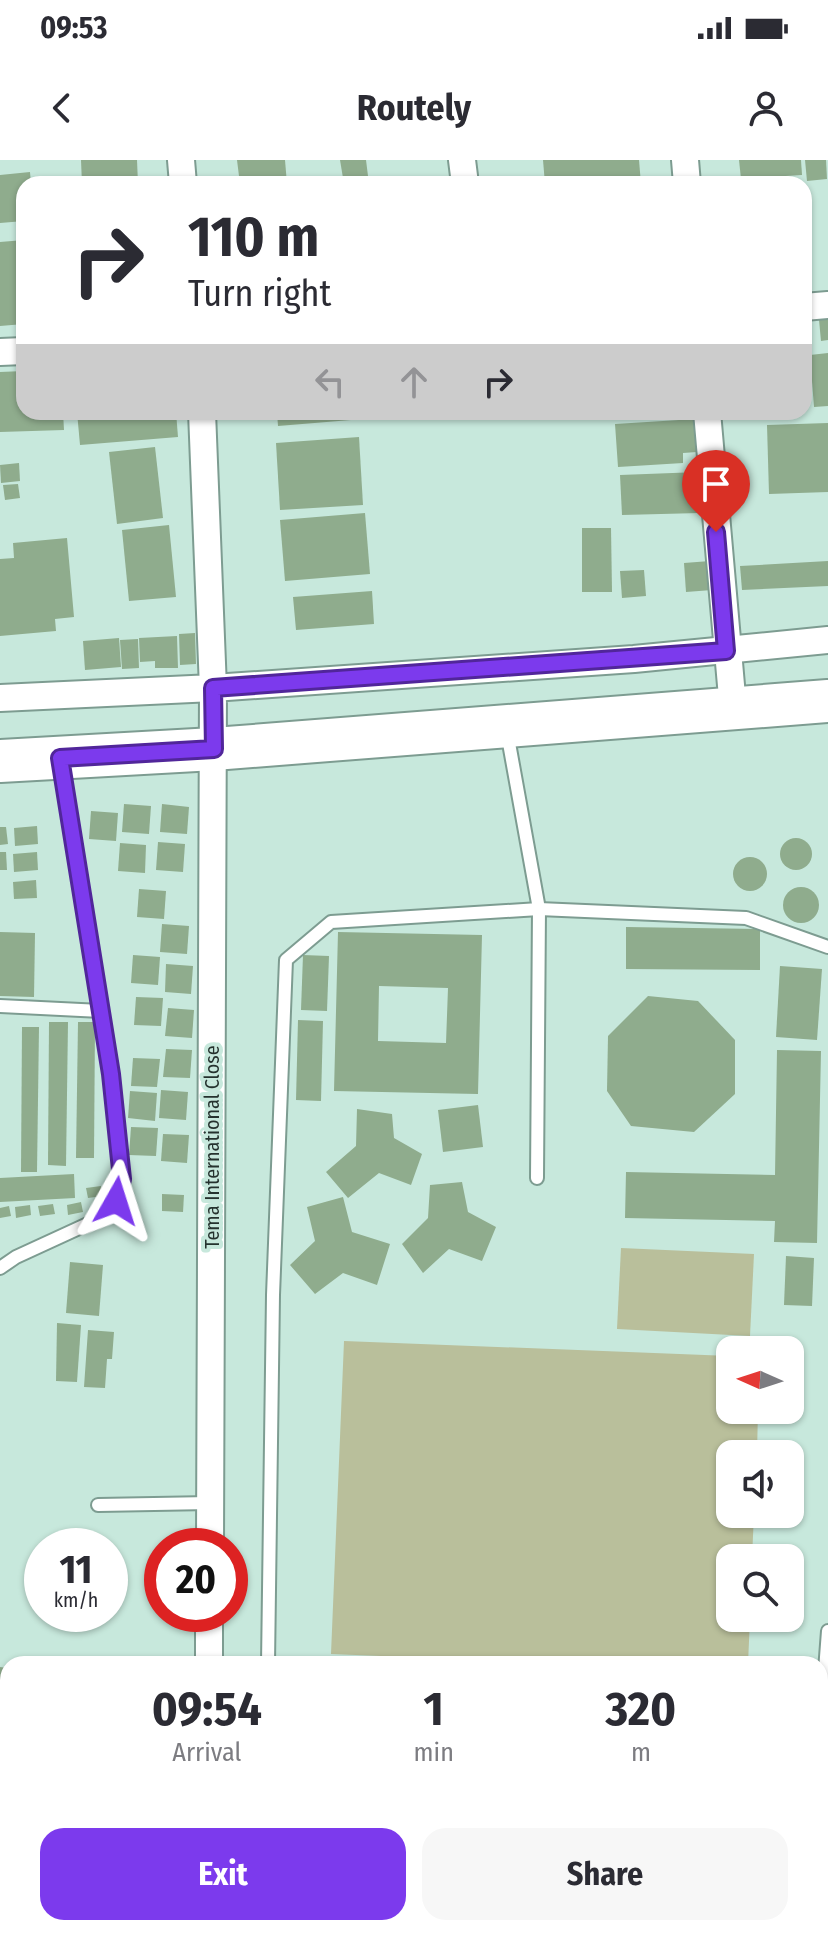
<!DOCTYPE html>
<style>
:root{--surface:#fff;--page:#f7f7f7;--text:#2b2b33;--muted:#7c7c81;--accent:#7c3aed}
body{margin:0;font-family:"Fira Sans Condensed",sans-serif;background:var(--page);color:var(--text);height:100vh;display:flex;flex-direction:column;font-size:30px;white-space:nowrap}
*{box-sizing:border-box;margin:0}
p{font-size:26px;color:var(--muted)}
.icon{flex:none;width:44px;height:44px;fill:none;stroke:currentColor;stroke-width:2;stroke-linecap:round;stroke-linejoin:round}
.map{position:relative;flex:1;overflow:hidden}
.sheet{position:absolute;left:0px;top:1496px;width:828px;height:280px;display:flex;flex-direction:column;background:var(--surface);border-radius:24px 24px 0 0;box-shadow:0 2px 6px #0004}
.sheet>*{flex:none}
.hud{position:absolute;left:16px;top:16px;width:796px;height:244px;border-radius:24px;box-shadow:0 2px 6px #0004;background:#fff;color:var(--text);overflow:hidden}
.needle{width:52px;rotate:273deg}
.buttons{position:absolute;left:716px;top:1176px;display:grid;gap:16px}
.buttons a{display:grid;place-items:center;width:88px;height:88px;border-radius:16px;background:var(--surface);box-shadow:0 2px 6px #0004;font-size:40px}
.speed{position:absolute;left:24px;top:1368px;display:flex;gap:16px;font-size:40px;font-weight:700;text-align:center}
.speed>*{display:grid;place-content:center;width:104px;height:104px;border-radius:50%;background:var(--surface);box-shadow:0 2px 6px #0004;line-height:1}
.speed small{font-size:20px;font-weight:400}
.speed .limit{border:12px solid #d22;background:#fff;color:#111}
.pin{position:absolute;display:grid;place-items:center;width:68px;height:68px;color:#fff;margin:-82px -34px;border-radius:50% 50% 50% 0;rotate:-45deg;box-shadow:0 0 8px #0007}
.pin .icon{rotate:45deg}
.me{position:absolute;width:88px;margin:-44px;rotate:6deg;stroke-linejoin:round;filter:drop-shadow(0 0 6px #0008)}
.turn{display:flex;align-items:center;gap:28px;height:168px;padding:0 40px;font-size:36px}
.turn .icon{width:104px;height:104px;stroke-width:2.5}
.turn b{display:block;font-size:56px;line-height:68px}
.lanes{display:flex;align-items:center;height:76px;padding:0 40px;background:#0003;justify-content:center;gap:40px;direction:ltr}
.lanes .off{opacity:.35}
.eta{display:flex;justify-content:space-evenly;align-items:center;height:136px;text-align:center}
.eta b{font-size:48px;font-weight:700;line-height:56px}
.button{display:flex;gap:16px;margin-top:auto;padding:16px 40px}
.button a{flex:1;height:92px;border-radius:24px;background:var(--accent);color:#fff;font-size:32px;font-weight:700;line-height:92px;text-align:center}
.button a+a{background:var(--page);color:var(--text)}
.status{display:flex;justify-content:space-between;align-items:center;height:56px;padding:0 40px;background:var(--surface);direction:ltr}
.status svg{height:22px;fill:currentColor}
header{display:flex;justify-content:space-between;align-items:center;height:104px;padding:0 40px;background:var(--surface);font-size:36px;font-weight:700}
.map>svg:first-child{display:block}
</style>
<div class="status"><b>09:53</b><svg viewBox="0 0 49 12"><path d="M0 12V9h3v3zM5 12V6h3v6zM10 12V3h3v9zM15 12V0h3v12zM26 1h20v11H26zM47 4h2v5h-2z"/></svg></div>
<header><svg class="icon" aria-label="back" viewBox="0 0 24 24"><path d="M15 5l-7 7 7 7"/></svg>Routely<svg class="icon" aria-label="person" viewBox="0 0 24 24"><circle cx="12" cy="8" r="4"/><path d="M4 21q1-7 8-7t8 7"/></svg></header>
<div class="map">
<svg width="828" height="1776" viewBox="0 0 828 1776">
<rect width="100%" height="100%" fill="#c7e8dc"/>
<g fill="#b9bf9b">
<path d="M621,1088L754,1094L750,1176L617,1169Z"/>
<path d="M344,1181L730,1196V1250H758L757,1294H730V1354H754L752,1398H730V1458H750L748,1504H578L331,1494Z"/>
</g>
<g fill="#8fac8d" fill-rule="evenodd">
<path d="M81,0H137L138,24H82Z"/>
<path d="M237,0H285L287,24H240Z"/>
<path d="M340,0H366L369,24H344Z"/>
<path d="M543,0H639L641,24H545Z"/>
<path d="M739,0H801L802,15L741,19Z"/>
<path d="M805,0H826L827,19L807,21Z"/>
<path d="M30,12L31,24H24V61L0,63V15Z"/>
<path d="M24,80V164L0,166V82Z"/>
<path d="M828,159V180L821,181L819,160Z"/>
<path d="M828,193V246L814,247L810,195Z"/>
<path d="M24,211V252H63L64,270L0,272V212Z"/>
<path d="M77,252H176L178,277L80,285Z"/>
<path d="M277,252H363V259L278,266Z"/>
<path d="M695,259L697,292L683,293V303L618,307L615,264Z"/>
<path d="M828,263V332L769,334L767,265Z"/>
<path d="M359,277L363,345L280,350L276,283Z"/>
<path d="M155,287L163,358L117,364L109,292Z"/>
<path d="M19,303L20,321L1,323L0,305Z"/>
<path d="M699,312L700,353L622,355L620,315Z"/>
<path d="M18,324L20,338L5,340L3,325Z"/>
<path d="M365,353L370,414L285,421L280,360Z"/>
<path d="M169,365L176,437L129,441L122,370Z"/>
<path d="M582,368H611L612,432H582Z"/>
<path d="M67,378L74,457L55,459L56,471L0,476V399L14,398L13,383Z"/>
<path d="M710,401L712,430L686,432L684,403Z"/>
<path d="M828,401V426L742,430L740,406Z"/>
<path d="M644,410L646,436L622,438L620,411Z"/>
<path d="M372,431L374,464L296,470L293,437Z"/>
<path d="M195,473L196,504L180,505L179,474Z"/>
<path d="M177,476L178,508H155V501L140,502L139,478Z"/>
<path d="M119,478L121,507L85,510L83,481Z"/>
<path d="M138,479L139,508L122,509L120,480Z"/>
<path d="M124,644L151,646L149,674L122,672Z"/>
<path d="M162,644L189,647L187,674L160,672Z"/>
<path d="M91,651L118,653L116,681L89,679Z"/>
<path d="M37,666L38,684L15,686L14,668Z"/>
<path d="M0,667H6L8,684L0,685Z"/>
<circle cx="796" cy="694" r="16"/>
<path d="M158,682L185,684L183,712L156,710Z"/>
<path d="M120,683L146,685L145,713L118,711Z"/>
<path d="M0,692H6L7,710H0Z"/>
<path d="M37,692L38,710L14,712L13,694Z"/>
<circle cx="750" cy="714" r="17"/>
<path d="M36,720L37,738L14,739L13,722Z"/>
<circle cx="801" cy="745" r="18"/>
<path d="M139,729L166,731L164,759L137,757Z"/>
<path d="M162,764L189,766L187,794L160,792Z"/>
<path d="M626,767L760,769V810L626,809Z"/>
<path d="M0,772L35,773L34,837L0,836Z"/>
<path d="M338,772L482,775L478,934L334,931ZM379,826L448,828L446,883L378,881Z"/>
<path d="M133,795L160,797L158,825L131,823Z"/>
<path d="M303,795L329,796L327,851L301,850Z"/>
<path d="M166,804L193,806L191,834L165,832Z"/>
<path d="M780,806L822,809L817,880L776,877Z"/>
<path d="M648,836L698,841L735,880V934L694,972L631,966L607,931L608,876Z"/>
<path d="M136,837L163,838L161,866L134,865Z"/>
<path d="M168,848L194,850L192,878L165,876Z"/>
<path d="M298,860L323,861L321,941L296,940Z"/>
<path d="M49,862H68L66,1006L48,1005Z"/>
<path d="M78,862H95L94,998H76Z"/>
<path d="M22,867H39L37,1012H21Z"/>
<path d="M166,889L192,890L190,918L163,917Z"/>
<path d="M777,890L821,891L817,1083L774,1082L775,1061L625,1058L626,1012L775,1015Z"/>
<path d="M133,898L160,899L157,927L131,926Z"/>
<path d="M161,930L188,932L186,960L159,958Z"/>
<path d="M130,931L157,933L155,961L128,958Z"/>
<path d="M478,945L483,987L443,992L438,950Z"/>
<path d="M357,949L392,954L394,978L422,994L411,1025L379,1013L348,1038L326,1012L356,986Z"/>
<path d="M131,967L158,968L156,996L129,995Z"/>
<path d="M163,974L189,975L187,1003L161,1001Z"/>
<path d="M74,1014L75,1038L0,1042V1018Z"/>
<path d="M462,1022L468,1052L496,1067L482,1101L449,1089L423,1113L402,1084L428,1058L430,1025Z"/>
<path d="M101,1026L103,1036L88,1038L86,1028Z"/>
<path d="M162,1034L184,1035L183,1052L162,1051Z"/>
<path d="M343,1037L352,1072L390,1084L377,1125L343,1113L315,1134L290,1105L315,1081L307,1047Z"/>
<path d="M81,1042L83,1052L68,1055L67,1045Z"/>
<path d="M53,1044L55,1054L40,1056L38,1046Z"/>
<path d="M30,1045L31,1055L16,1058L15,1047Z"/>
<path d="M9,1046L11,1056L0,1058V1048Z"/>
<path d="M786,1096L814,1098L812,1146L784,1145Z"/>
<path d="M70,1102L103,1105L99,1156L66,1153Z"/>
<path d="M57,1163L81,1165L77,1222L56,1221Z"/>
<path d="M88,1170L114,1172L112,1199H107L105,1228L84,1227Z"/>
<path d="M0,1507L8,1508V1551L0,1552Z"/>
<path d="M8,1563V1600H7L0,1565Z"/>
<path d="M820,1686H828V1776H698V1768H768V1771L800,1773V1768H820Z"/>
<path d="M387,1768H415V1776H386Z"/>
<path d="M420,1768H480V1776H419Z"/>
<path d="M589,1768H633L632,1776H588Z"/>
</g>
<g fill="none" stroke-linecap="round" stroke-linejoin="round">
<defs>
<g id="service">
<path d="M507,572L539,749L537,1018"/>
<path d="M0,846L101,851"/>
<path d="M0,1108L16,1097L103,1057L116,1041L122,1019L111,914L61,606"/>
<path d="M98,1345L210,1343"/>
<path d="M268,1504L273,1135L286,800L331,762L539,749L746,758L828,787"/>
<path d="M820,1576L828,1471"/>
</g>
<g id="minor">
<path d="M181,0L183,24"/>
<path d="M462,0L465,24"/>
<path d="M685,0L687,24"/>
<path d="M804,147L828,145"/>
<path d="M0,192L24,191"/>
<path d="M707,252L733,548"/>
<path d="M0,538L213,528L202,252"/>
<path d="M210,1386L213,528L634,499L828,480"/>
<path d="M209,1504V1454"/>
<path d="M207,1776V1768"/>
</g>
<path id="trunk" d="M0,601L214,589L828,541"/>
</defs>
<use href="#service" stroke="#7d9c91" stroke-width="16"/>
<use href="#minor" stroke="#7d9c91" stroke-width="30"/>
<use href="#trunk" stroke="#7d9c91" stroke-width="46"/>
<use href="#service" stroke="#fff" stroke-width="12"/>
<use href="#minor" stroke="#fff" stroke-width="26"/>
<use href="#trunk" stroke="#fff" stroke-width="42"/>
</g>
<g fill="none" stroke-linecap="round" stroke-linejoin="round">
<defs>
<path id="route" d="M116,1041L122,1019L111,914L60,598L214,589L213,528L726,491L716,372"/>
</defs>
<use href="#route" stroke="#51269a" stroke-width="20"/>
<use href="#route" stroke="#7c3aed" stroke-width="14"/>
</g>
<g text-anchor="middle" dominant-baseline="central" stroke-width="8" stroke-linejoin="round" paint-order="stroke">
<g font-size="20" fill="#25322e" stroke="#c7e8dc">
<text transform="translate(212 987) rotate(-90)">Tema International Close</text>
</g>
</g>
</svg>
<div class="buttons">
<a><svg class="needle" viewBox="-14 -14 28 28"><path d="M0-13l5 13h-10z" fill="#e53935"/><path d="M0 13l5-13h-10z" fill="#7c7c81"/></svg></a>
<a><svg class="icon" aria-label="sound" viewBox="0 0 24 24"><path d="M4 9h4l5-4v14l-5-4H4zM17 9q2 3 0 6"/></svg></a>
<a><svg class="icon" aria-label="search" viewBox="0 0 24 24"><circle cx="10" cy="10" r="6"/><path d="M15 15l6 6"/></svg></a>
</div>
<div class="speed"><div>11<small>km/h</small></div><div class="limit">20</div></div>
<div class="pin" style="left:716px;top:372px;background:#d93025"><svg class="icon" aria-label="arrive" viewBox="0 0 24 24"><path d="M6 21V4h12l-3 4 3 4H6"/></svg></div>
<svg class="me" style="left:116px;top:1041px" viewBox="-20 -20 40 40"><path d="M0-17L14 15 0 8-14 15z" fill="#7c3aed" stroke="#fff" stroke-width="4"/></svg>
<div class="hud">
<div class="turn"><svg class="icon" aria-label="right" viewBox="0 0 24 24"><path d="M7 20v-9h11M14 6l5 5-5 5"/></svg><div><b>110 m</b>Turn right</div></div>
<div class="lanes"><svg class="icon off" aria-label="left" viewBox="0 0 24 24"><path d="M17 20v-9H6M10 6l-5 5 5 5"/></svg><svg class="icon off" aria-label="ahead" viewBox="0 0 24 24"><path d="M12 20V5M6 11l6-6 6 6"/></svg><svg class="icon" aria-label="right" viewBox="0 0 24 24"><path d="M7 20v-9h11M14 6l5 5-5 5"/></svg></div>
</div>
<section class="sheet">
<div class="eta">
<div><b>09:54</b><p>Arrival</p></div>
<div><b>1</b><p>min</p></div>
<div><b>320</b><p>m</p></div>
</div>
<div class="button"><a>Exit</a><a>Share</a></div>
</section>
</div>
